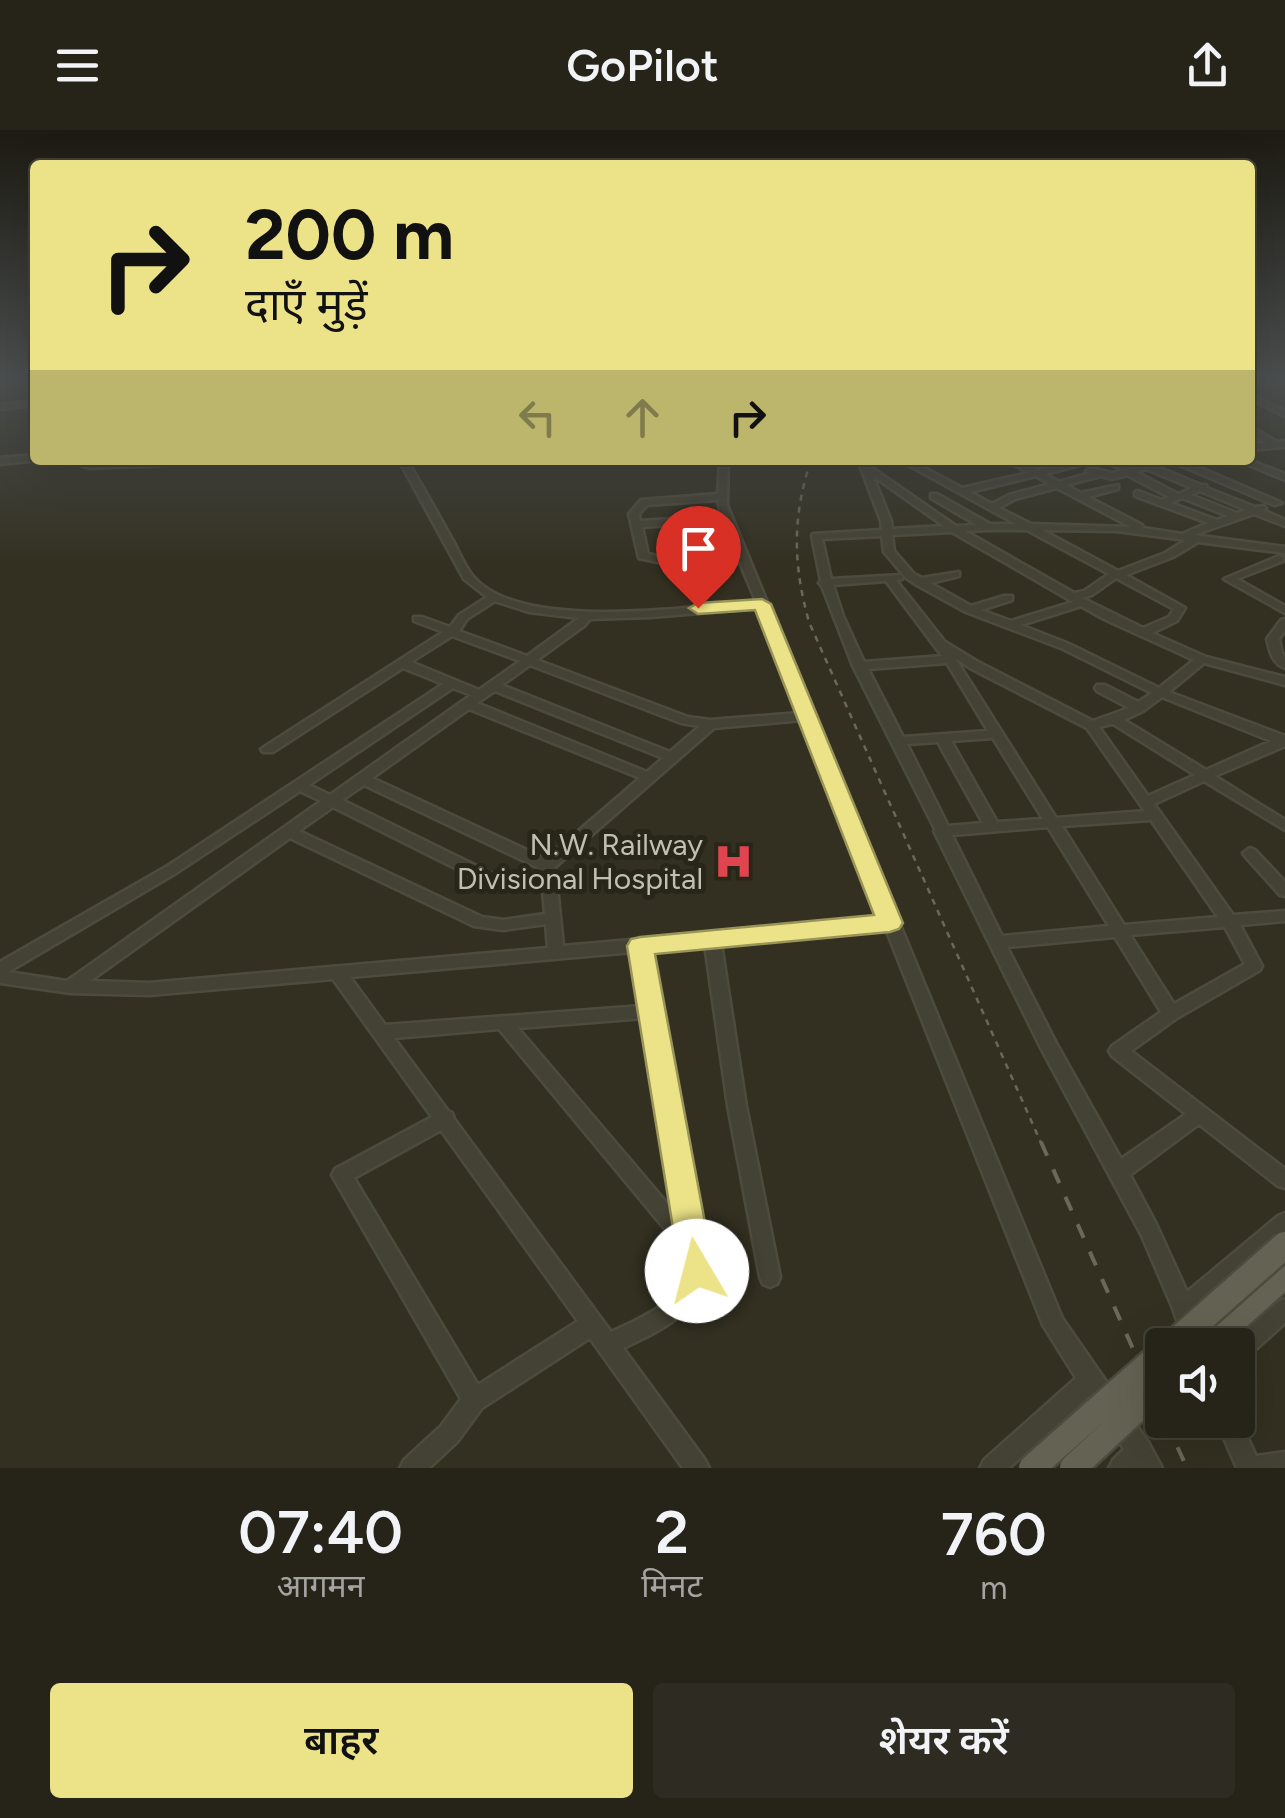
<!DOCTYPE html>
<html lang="hi">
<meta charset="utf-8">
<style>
:root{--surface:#262419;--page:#2e2c22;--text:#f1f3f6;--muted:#a4a4a2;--line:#424138;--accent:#ece388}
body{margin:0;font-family:Figtree,"Noto Sans Devanagari",sans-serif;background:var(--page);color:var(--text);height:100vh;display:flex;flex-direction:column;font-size:38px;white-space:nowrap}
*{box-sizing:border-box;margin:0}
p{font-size:32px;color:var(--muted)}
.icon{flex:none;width:55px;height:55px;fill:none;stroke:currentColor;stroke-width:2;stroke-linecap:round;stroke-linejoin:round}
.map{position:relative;height:1338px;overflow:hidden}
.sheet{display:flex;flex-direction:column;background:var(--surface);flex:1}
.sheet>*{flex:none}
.guide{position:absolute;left:30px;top:30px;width:1225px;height:305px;border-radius:10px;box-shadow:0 10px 40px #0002,0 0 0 2px var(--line);background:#ece388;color:#111;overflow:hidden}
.tools{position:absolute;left:1145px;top:1198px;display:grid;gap:20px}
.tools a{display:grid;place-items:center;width:110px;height:110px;border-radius:10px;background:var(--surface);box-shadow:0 10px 40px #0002,0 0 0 2px var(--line);font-size:50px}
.pin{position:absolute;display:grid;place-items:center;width:85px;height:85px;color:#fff;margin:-102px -42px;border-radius:50% 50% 50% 0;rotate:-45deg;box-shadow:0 0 10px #0007}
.pin .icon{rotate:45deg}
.me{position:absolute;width:110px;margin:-55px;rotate:352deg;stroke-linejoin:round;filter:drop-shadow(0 0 8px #0008)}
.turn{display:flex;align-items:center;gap:35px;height:210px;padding:0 50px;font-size:45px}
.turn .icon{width:130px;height:130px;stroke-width:2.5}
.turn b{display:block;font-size:70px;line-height:85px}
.lanes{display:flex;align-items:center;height:95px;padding:0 50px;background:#0003;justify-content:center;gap:50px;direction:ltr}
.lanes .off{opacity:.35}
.eta{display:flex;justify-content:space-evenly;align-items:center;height:170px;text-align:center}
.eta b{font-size:60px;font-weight:600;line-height:70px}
.action{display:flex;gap:20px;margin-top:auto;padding:20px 50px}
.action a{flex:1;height:115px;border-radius:10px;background:var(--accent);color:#111;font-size:40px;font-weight:600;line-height:115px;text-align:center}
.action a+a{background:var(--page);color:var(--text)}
header{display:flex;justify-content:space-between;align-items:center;height:130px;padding:0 50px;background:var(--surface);font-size:45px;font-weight:600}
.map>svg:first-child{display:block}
</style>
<header><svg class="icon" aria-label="menu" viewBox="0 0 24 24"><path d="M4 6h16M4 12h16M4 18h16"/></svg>GoPilot<svg class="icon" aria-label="share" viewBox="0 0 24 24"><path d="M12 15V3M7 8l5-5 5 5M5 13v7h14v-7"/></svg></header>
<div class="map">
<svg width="1285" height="1338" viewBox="0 0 1285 1338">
<rect width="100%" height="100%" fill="#333021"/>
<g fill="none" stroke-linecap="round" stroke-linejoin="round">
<defs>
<g id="minor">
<path d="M1268,248L1285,249V253L1269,250Z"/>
<path d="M1250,264L1285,281V286L1250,269Z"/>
<path d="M35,271V275L0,279V275Z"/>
<path d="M1250,296L1277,312L1285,311V317L1250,320V314L1267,313L1250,303Z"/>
<path d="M35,325V330H38L0,334V328Z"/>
<path d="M67,330L89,332L212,330L208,333L89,338Z"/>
<path d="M399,330H407C423,357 438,384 453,411C459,422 464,435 472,445C517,503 689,477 756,471L738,428L657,432L639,428L629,384L641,370L718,364L720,330H728L727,375L1062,1188L1148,1312L1162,1338H1109L1113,1330L1124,1319L1089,1266L1009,1338H980L984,1330L1076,1248L1043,1195L886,799L721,814L746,976L780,1147L777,1154L770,1157L763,1154L760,1147L728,976L705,815L649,820L659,876L662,881L660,885L707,1141C693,1186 664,1199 623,1218L705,1330L709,1338H683L590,1208L482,1278L457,1312L429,1338H400L404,1330L441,1296L461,1269L332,1045L335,1039L432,987L333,849L149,865L70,863L0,853V832L166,737L443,554L403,538L273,622H263L261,619L443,502L414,491V487H422L450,497L459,485L487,467L464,449ZM718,370L721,386L640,391L639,384L647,375ZM724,391L736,422L657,426L648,424L642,397ZM495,471L529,482L579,488L527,526L459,501L467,489ZM758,478L800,583L710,590L688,587L537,530L584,496L590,489L651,487ZM452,506L520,531L479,560L411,532ZM530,535L681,593L700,596L670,622L502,555ZM453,558L471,565L330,665L309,655ZM495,561L663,628L647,642L477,573ZM469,579L640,648L546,729L372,648ZM803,590L882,788L563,816L555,737L714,598ZM364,655L541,739L545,784L503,790L482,787L299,701L333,677L493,757H503L505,753L503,749L342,670ZM300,661L321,671L67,851L8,842L176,743ZM290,708L474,796L503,800L546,794L548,818L149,853L90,851ZM633,822L642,876L385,895L350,847ZM644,888L677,1085L518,898ZM499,899L684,1122C685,1128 687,1134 686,1139C686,1170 635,1191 611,1202L454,989L452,983L448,981L394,908ZM441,1000L578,1191L478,1255L354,1048Z"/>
<path d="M858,330H866L868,335L956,396L977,395L931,368V364H937L990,394H1016L899,330H910L962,358L1028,343L1007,330H1018L1038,340L1083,330H1099L1045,344L1059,352L1090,343L1086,341L1091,338L1112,343L1123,340L1101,330H1113L1132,337L1157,330H1182L1282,373L1274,375L1170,331L1155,336L1201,355H1206L1207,358L1255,377L1264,376L1266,378L1263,380L1285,390V396L1254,384L1194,405L1285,417V423L1198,412L1173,427L1126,445L1185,478L1177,491L1152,503L1206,527L1285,547V555L1204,533L1169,562L1285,606V616L1215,646L1285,690V700L1204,651L1154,674L1233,785L1285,781V791L1240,795L1262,836L1260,840L1177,888L1131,921L1285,1039V1058L1278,1056L1199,994L1130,1045L1156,1094L1187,1162L1278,1086L1285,1083V1104L1195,1181L1208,1215H1186L1172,1176L1142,1106L1040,916L934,701L935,699L853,536L822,456L819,453L821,451L812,406L813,404L882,400L881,391ZM1146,339L1192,358L1178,364L1136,342ZM1127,345L1169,367L1162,370L1138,361L1135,362V366L1208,393L1182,404L1143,398L1142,395L1088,367L1118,359V355L1081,363L1066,355L1101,346L1112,349ZM873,346L944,396L892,399L891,391ZM1036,346L1050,354L1009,365L992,374L970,362ZM1057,358L1131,397L1031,394L999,378L1015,369ZM1200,361L1246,380L1237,383L1191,365ZM1182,368L1228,386L1217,390L1171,373ZM989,400H1027L1109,444L1084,461L1074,463L965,401ZM1042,400L1117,401L1186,410L1165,423L1118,441ZM952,402L1068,469L1073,472L1011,491L981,480L1012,470V466H1004L971,476L930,453L959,446V442L922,448L914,444L894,421L892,405ZM882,406L884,422L906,448L915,454L966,482L1061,518L1152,563L1138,572L1105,555H1097L1095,558L1097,561L1129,578L1093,591L978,532L945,512L896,450L902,449V445L831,449L822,409ZM1116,448L1174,479L1169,487L1143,498L1082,468L1092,465ZM886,451L942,526L864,532L843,486L833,455ZM1081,476L1104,489L1194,530L1159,558L1069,514L1021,495ZM955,528L970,538L1087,598L1145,681L1056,688ZM947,533L988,601L903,607L868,539ZM1162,567L1271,611L1206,640L1124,590L1143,581ZM1112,594H1113L1195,645L1148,666L1099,597ZM993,608L1043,689L997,692L951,611ZM938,612L983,693L948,696L907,614ZM1151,690L1218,787L1124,795L1062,696ZM1048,697L1109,796L1002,806L952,705ZM1225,797L1245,834L1174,874L1130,805ZM1115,807L1161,882L1112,916L1109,921L1112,926L1186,984L1121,1029L1056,913L1007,817Z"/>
<path d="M1237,330H1249L1285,344V350Z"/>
<path d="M1279,426L1283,427V431L1237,449L1285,476V483L1224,449Z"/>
<path d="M1285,489V500L1279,509L1282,523L1285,527V538C1272,533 1270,521 1267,509L1281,490Z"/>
<path d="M1250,718L1255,720L1285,752V766L1280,765L1245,726L1243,723Z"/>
<path d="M1285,1169V1193L1246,1228L1238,1231V1215L1230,1214L1278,1172Z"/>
<path d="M1238,1287L1256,1326L1285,1322V1338H1237L1216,1290H1238Z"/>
</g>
<path id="major" d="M1285,1133V1162L1226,1215H1192L1196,1206L1276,1136Z"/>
</defs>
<use href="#minor" stroke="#4d4b3d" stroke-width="5"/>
<use href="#major" stroke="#4d4b3d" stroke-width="4"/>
<use href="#minor" fill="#444234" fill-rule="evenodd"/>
<use href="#major" fill="#646252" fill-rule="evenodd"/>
<path stroke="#6a6856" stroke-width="2.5" stroke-dasharray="6 6" stroke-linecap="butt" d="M811,330C792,387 793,435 809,492L1042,1015"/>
<g stroke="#6a6856" stroke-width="4" stroke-dasharray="15 15" stroke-linecap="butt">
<path d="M1041,1012L1162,1284"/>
<path d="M1165,1290L1187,1338"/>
</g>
<defs>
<g id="major-bridge">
<path d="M1172,1215L1285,1115"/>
<path d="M1032,1338L1162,1223"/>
<path d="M1073,1338L1162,1255"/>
</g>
</defs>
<use href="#major-bridge" stroke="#4d4b3d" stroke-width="31" stroke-linecap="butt"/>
<use href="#major-bridge" stroke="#646252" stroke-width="26"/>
</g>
<linearGradient id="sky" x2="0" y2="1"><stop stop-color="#1c1a12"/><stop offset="0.57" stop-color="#4a4e4e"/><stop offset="1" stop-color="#4a4e4e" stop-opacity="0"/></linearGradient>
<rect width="1285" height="435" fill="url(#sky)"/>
<path fill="#ece388" stroke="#999458" stroke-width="2.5" d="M762,469L771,474L903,793L899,799L890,802L655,824L714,1141L709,1152L697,1157L685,1152L680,1141L627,816L631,809L640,807L874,785L755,480L698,484L689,478L698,473Z"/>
<defs>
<symbol id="hospital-bare" viewBox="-9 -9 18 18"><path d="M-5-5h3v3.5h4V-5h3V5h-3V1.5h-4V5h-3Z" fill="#e0444e" stroke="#282619" stroke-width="2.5" paint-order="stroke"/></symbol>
</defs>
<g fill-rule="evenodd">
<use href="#hospital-bare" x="706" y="704" width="55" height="55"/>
</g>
<g text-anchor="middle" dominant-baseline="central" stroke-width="10" stroke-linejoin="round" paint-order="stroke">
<g font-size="30" fill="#c1bfae" stroke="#282619" text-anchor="end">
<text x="703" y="714">N.W. Railway<tspan x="703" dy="34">Divisional Hospital</tspan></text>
</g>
</g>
</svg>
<div class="tools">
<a><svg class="icon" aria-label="sound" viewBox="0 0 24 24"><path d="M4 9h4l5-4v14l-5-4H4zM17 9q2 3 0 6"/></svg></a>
</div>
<div class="pin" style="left:698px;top:478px;background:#d93025"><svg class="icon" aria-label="arrive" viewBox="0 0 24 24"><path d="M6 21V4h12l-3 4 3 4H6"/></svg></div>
<svg class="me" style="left:697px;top:1141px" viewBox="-20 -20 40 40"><circle r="19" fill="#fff"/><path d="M0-13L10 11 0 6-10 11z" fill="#ece388"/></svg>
<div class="guide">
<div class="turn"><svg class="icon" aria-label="right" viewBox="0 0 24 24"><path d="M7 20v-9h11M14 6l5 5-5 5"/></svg><div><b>200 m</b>दाएँ मुड़ें</div></div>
<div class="lanes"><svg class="icon off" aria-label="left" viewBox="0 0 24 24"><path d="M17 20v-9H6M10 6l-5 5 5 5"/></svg><svg class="icon off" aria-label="ahead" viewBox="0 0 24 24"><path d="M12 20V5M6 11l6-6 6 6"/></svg><svg class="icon" aria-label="right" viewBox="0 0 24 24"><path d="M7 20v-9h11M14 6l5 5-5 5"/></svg></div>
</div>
</div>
<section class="sheet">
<div class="eta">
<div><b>07:40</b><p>आगमन</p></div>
<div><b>2</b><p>मिनट</p></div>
<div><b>760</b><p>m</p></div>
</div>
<div class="action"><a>बाहर</a><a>शेयर करें</a></div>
</section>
